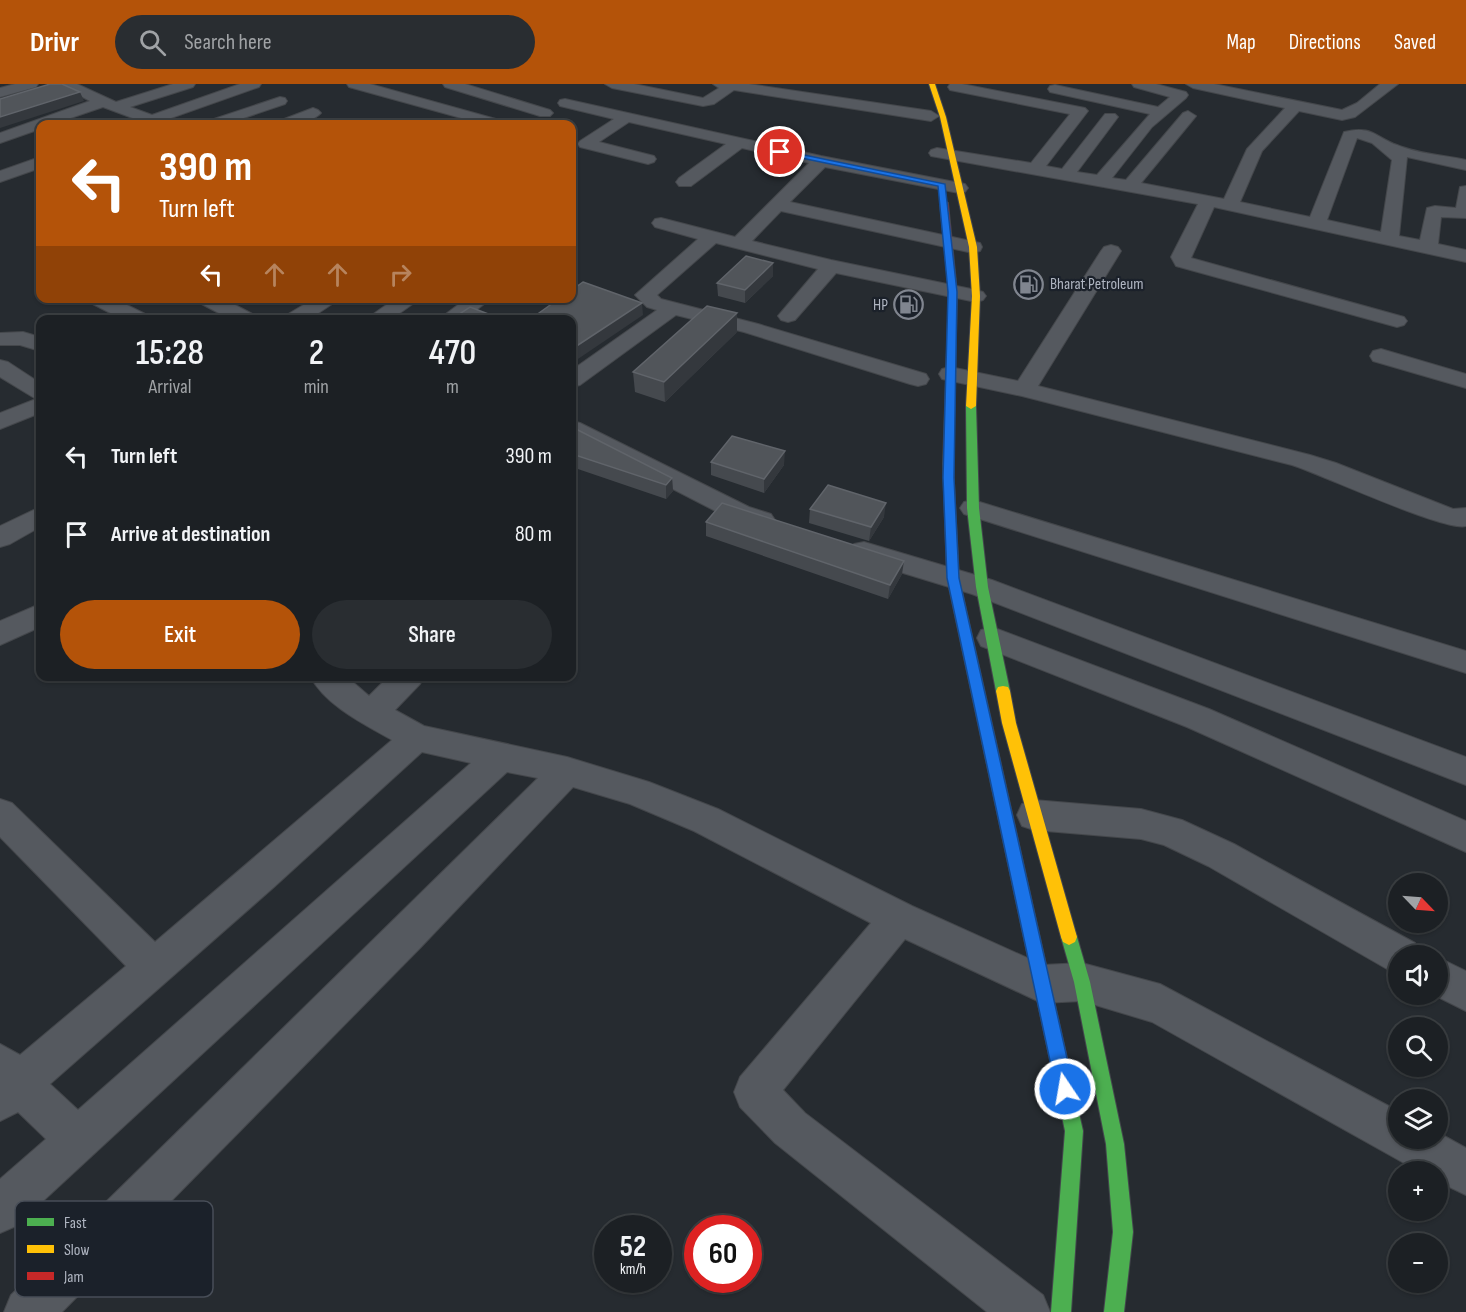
<!DOCTYPE html>
<meta charset="utf-8">
<style>
:root{--surface:#1c2024;--page:#292d31;--text:#f1f3f6;--muted:#a0a3a6;--line:#3a3e41;--accent:#b45309}
body{margin:0;font-family:"Sofia Sans Condensed",sans-serif;background:var(--page);color:var(--text);height:100vh;display:flex;flex-direction:column;font-size:22px;white-space:nowrap}
*{box-sizing:border-box;margin:0}
p{font-size:20px;color:var(--muted)}
.icon{flex:none;width:33px;height:33px;fill:none;stroke:currentColor;stroke-width:2;stroke-linecap:round;stroke-linejoin:round}
.map{position:relative;flex:1;overflow:hidden}
.drawer{position:absolute;left:36px;top:231px;width:540px;height:366px;display:flex;flex-direction:column;background:var(--surface);border-radius:12px;box-shadow:0 2px 4px #0004,0 0 0 2px var(--line)}
.drawer>*{flex:none}
.top-card{position:absolute;left:36px;top:36px;width:540px;height:183px;border-radius:12px;box-shadow:0 2px 4px #0004,0 0 0 2px var(--line);background:#b45309;color:#fff;overflow:hidden}
.needle{width:39px;rotate:115deg}
.tools{position:absolute;left:1388px;top:789px;display:grid;gap:12px}
.tools a{display:grid;place-items:center;width:60px;height:60px;border-radius:50%;background:var(--surface);box-shadow:0 2px 4px #0004,0 0 0 2px var(--line);font-size:30px}
.speed{position:absolute;left:594px;top:1131px;display:flex;gap:12px;font-size:30px;font-weight:700;text-align:center}
.speed>*{display:grid;place-content:center;width:78px;height:78px;border-radius:50%;background:var(--surface);box-shadow:0 2px 4px #0004,0 0 0 2px var(--line);line-height:1}
.speed small{font-size:15px;font-weight:400}
.speed .limit{border:9px solid #d22;background:#fff;color:#111}
.pin{position:absolute;display:grid;place-items:center;width:51px;height:51px;color:#fff;margin:-26px;border:3px solid #fff;border-radius:50%;box-shadow:0 2px 6px #0007}
.me{position:absolute;width:66px;margin:-33px;rotate:348deg;stroke-linejoin:round;filter:drop-shadow(0 0 4px #0008)}
.turn{display:flex;align-items:center;gap:21px;height:126px;padding:0 24px;font-size:27px}
.turn .icon{width:78px;height:78px;stroke-width:2.5}
.turn b{display:block;font-size:42px;line-height:51px}
.lanes{display:flex;align-items:center;height:57px;padding:0 24px;background:#0003;justify-content:center;gap:30px;direction:ltr}
.lanes .off{opacity:.35}
.eta{display:flex;justify-content:space-evenly;align-items:center;height:102px;text-align:center}
.eta b{font-size:36px;font-weight:600;line-height:42px}
.action{display:flex;gap:12px;margin-top:auto;padding:12px 24px}
.action a{flex:1;height:69px;border-radius:36px;background:var(--accent);color:#fff;font-size:24px;font-weight:600;line-height:69px;text-align:center}
.action a+a{background:var(--page);color:var(--text)}
ul{padding:0;list-style:none}
li{display:flex;align-items:center;gap:18px;height:78px;padding:0 24px}
li div{flex:1}
li b{display:block;font-size:22px}
li em{font-style:normal}
header{display:flex;align-items:center;gap:36px;box-sizing:border-box;height:84px;padding:0 30px;background:var(--accent);color:#fff}
header strong{font-size:28px}
nav{display:flex;gap:33px;margin-inline-start:auto;font-size:21px}
.search{width:420px;height:54px;background:var(--page);display:flex;align-items:center;gap:15px;box-sizing:border-box;padding:0 21px;border-radius:33px;color:var(--muted);font-size:22px}
.map>svg:first-child{display:block}
</style>
<header>
<strong>Drivr</strong>
<div class="search"><svg class="icon" aria-label="search" viewBox="0 0 24 24"><circle cx="10" cy="10" r="6"/><path d="M15 15l6 6"/></svg>Search here</div>
<nav><a>Map</a><a>Directions</a><a>Saved</a></nav>
</header>
<div class="map">
<svg width="1466" height="1228" viewBox="0 0 1466 1228">
<rect width="100%" height="100%" fill="#262b30"/>
<g fill="none" stroke-linecap="round" stroke-linejoin="round">
<defs>
<g id="street">
<path d="M15,0H38L36,3L0,13V4Z"/>
<path d="M58,0H77L116,18L173,0H195L193,3L130,23L152,31L240,0H261L259,3L154,40H134L138,36L103,23L53,40H40V45L0,59V49L90,17Z"/>
<path d="M347,0H370L503,37L506,40H483L349,3Z"/>
<path d="M443,0H465L550,26L553,29L550,32H540L445,3Z"/>
<path d="M605,0H634L703,14L719,4L713,0H749L931,27L939,32L931,37L734,6L714,20L703,22L612,4Z"/>
<path d="M950,0H962L1085,24L1088,27L1046,82L1062,85L1105,30H1115L1118,33L1077,88L1097,91L1150,30L1050,8L1048,5L1050,2L1055,1L1158,23L1170,13L1134,3L1132,0H1156L1186,8L1188,11L1186,14L1152,43L1112,94L1126,96L1183,29L1188,27L1196,32L1141,99L1224,115L1247,65L1285,24L1193,4L1186,0H1214L1342,26L1357,19L1380,0H1398L1355,33L1342,36L1299,27L1262,67L1240,118L1310,133L1344,48C1372,41 1375,53 1397,61C1418,70 1444,71 1466,76V86L1407,73L1399,152L1420,156L1427,124L1435,122L1456,124L1460,103L1466,102V134L1441,133L1438,160L1466,166V178L1214,123L1191,174L1404,233L1407,237L1404,241L1397,243L1176,182L1171,173L1198,120L931,72L929,69L931,66L937,64L1031,79L1070,30L950,6L948,3ZM1357,54L1372,59L1392,76L1381,148L1327,136Z"/>
<path d="M280,13L285,14L287,17L285,20L226,40H205L208,37Z"/>
<path d="M565,15L821,72L965,100L968,104L965,108L959,109L825,83L790,118L980,159L982,163L980,167L973,169L781,127L752,157L831,176L976,206L983,208L986,212L983,216L976,218L836,189L795,236L788,238L781,236L778,232L818,185L716,159L657,211L661,215L758,240L926,290L929,295L926,300L918,302L910,300L744,248L676,231L580,301L572,303V286L657,226L647,223L635,211L698,155L655,143L652,139L655,135L661,134L735,153L809,79L742,64L691,102H679L676,98L679,94L726,60L629,38L599,58L654,72L656,75L654,78L648,80L580,63L578,60L580,57L614,35L560,22L558,19L560,16Z"/>
<path d="M313,24L318,26L321,29C310,40 291,41 276,40L279,37Z"/>
<path d="M40,73V84L0,98V87Z"/>
<path d="M1111,161L1118,163L1121,167L1038,302L1310,371L1336,379L1453,425L1466,424V442C1445,448 1323,391 1292,381L1022,312L942,295L939,290L942,285L950,283L1018,297L1101,167L1104,163Z"/>
<path d="M86,214H113L149,232L152,236H124L89,218Z"/>
<path d="M195,214H222L256,232L259,236H232L198,218Z"/>
<path d="M315,214H341L308,236H282L285,232Z"/>
<path d="M396,214H421L390,236H365Z"/>
<path d="M467,214H492L463,236H438Z"/>
<path d="M23,248L40,253V267L20,261H0V249Z"/>
<path d="M1381,265L1466,290V304L1373,277L1370,272L1373,267Z"/>
<path d="M0,276L8,278L40,299V329L0,345V329L36,315L0,293Z"/>
<path d="M572,337L580,339L749,423L771,430L775,436L771,442L762,445L731,435L572,353Z"/>
<path d="M973,416L1466,567V589L964,430L960,424L964,418Z"/>
<path d="M40,423V443L10,460L0,463V442Z"/>
<path d="M864,458L992,496L1466,673V701L972,510L854,474L850,467L854,460Z"/>
<path d="M40,520V543L0,561V537Z"/>
<path d="M992,543L1209,625L1466,737V768L1187,643L981,562L977,554L981,546Z"/>
<path d="M310,592H346L369,612L389,592H424L420,600L395,626L424,642L567,673L649,698L718,725L912,822L1043,881L1082,879L1160,900L1398,1027V1054H1437V1048L1466,1064V1111L1437,1097V1088H1420L1152,938L1082,917L1042,919L905,855L783,1006L805,1029L1043,1211L1050,1228H987L775,1059L740,1023L734,1008L740,993L871,839L694,747L630,720L573,703L421,863L62,1228H4L11,1211L538,694L507,688L16,1142L0,1149V1095L46,1055L18,1028L0,1037V960L20,971L126,882L0,753V715L12,719L155,858L392,656C364,640 326,622 310,592ZM422,668L471,679L78,1026L50,1000L274,803Z"/>
<path d="M1034,716L1141,725L1182,736L1234,760L1415,859L1420,872H1398V889L1387,885L1208,782L1164,761L1141,755L1034,746L1022,742L1017,731L1022,720Z"/>
<path d="M1437,873L1466,887V927L1432,910H1437Z"/>
</g>
<g id="fast">
<path d="M971,319L976,322L979,424L988,503L1010,607L1008,611H998L996,607L976,503L967,424L966,322Z"/>
<path d="M1069,845L1075,848L1077,853L1090,898L1124,1060L1133,1148L1124,1228H1104L1113,1148L1106,1060L1074,898L1061,853L1063,848Z"/>
<path d="M1069,1014L1076,1016L1083,1047L1071,1228H1051L1065,1047L1060,1023L1062,1016Z"/>
</g>
<g id="slow">
<path d="M929,0H935L946,33L977,163L980,212L976,322L971,325L966,322L972,212L969,163L940,33Z"/>
<path d="M948,377L953,380L959,494L996,658L994,662H984L982,658L947,494L943,380Z"/>
<path d="M1003,602L1008,603L1010,607L1016,639L1077,853L1075,858L1069,861L1063,858L1061,853L1002,639L996,607L998,603Z"/>
</g>
<g id="jam">
<path d="M944,117L948,119L957,208L953,380L948,383L943,380L949,208L940,119Z"/>
<path d="M989,652L994,654L996,658L1078,1023L1076,1030L1069,1032L1062,1030L1060,1023L982,658L984,654Z"/>
</g>
</defs>
<use href="#street" stroke="#44474b" stroke-width="2"/>
<use href="#fast" stroke="#44474d" stroke-width="2"/>
<use href="#slow" stroke="#44474d" stroke-width="2"/>
<use href="#jam" stroke="#44474d" stroke-width="2"/>
<use href="#street" fill="#55595f" fill-rule="evenodd"/>
<use href="#fast" fill="#4caf50" fill-rule="evenodd"/>
<use href="#slow" fill="#ffc107" fill-rule="evenodd"/>
<use href="#jam" fill="#c62828" fill-rule="evenodd"/>
</g>
<g fill="#45494e">
<path d="M773,179V192L745,219L718,212L717,199Z"/>
<path d="M737,248L665,318L635,308L633,288Z"/>
<path d="M572,343L672,394L673,407L666,415L572,383Z"/>
<path d="M711,378L784,381L764,409L711,391Z"/>
<path d="M810,425L884,433L869,457L809,439Z"/>
<path d="M706,438L902,490L888,515L706,452Z"/>
</g>
<g fill="#34383d">
<path d="M80,8L84,17L0,44V33Z"/>
<path d="M773,179V192L745,219V206Z"/>
<path d="M642,219L643,231L572,279V265Z"/>
<path d="M737,229V248L665,318L664,298Z"/>
<path d="M785,367L784,381L764,409V395Z"/>
<path d="M672,394L673,407L666,415V401Z"/>
<path d="M886,419L884,433L869,457L871,443Z"/>
<path d="M904,477L902,490L888,515L890,501Z"/>
</g>
<g fill="#51555a" stroke="#60646a" stroke-width="1.5">
<path d="M50,0H62L80,8L0,33V15Z"/>
<path d="M746,172L773,179L745,206L717,199Z"/>
<path d="M583,198L642,219L572,265V236H523L528,233L532,234L560,214H572V206Z"/>
<path d="M707,222L737,229L664,298L633,288Z"/>
<path d="M470,223L504,236H450Z"/>
<path d="M572,343L672,394L666,401L572,370Z"/>
<path d="M732,352L785,367L764,395L711,378Z"/>
<path d="M828,401L886,419L871,443L810,425Z"/>
<path d="M722,419L904,477L890,501L706,438Z"/>
</g>
<path fill="#1a73e8" stroke="#114b97" stroke-width="1.5" d="M780,66L945,100L957,208L954,394L959,494L1074,1005L1071,1011L1065,1014L1059,1011L1056,1005L947,494L943,394L948,208L938,102L777,69Z"/>
<defs>
<symbol id="fuel-ring" viewBox="-11 -11 22 22"><circle r="9.5" fill="#1b212a" stroke="#80858f" stroke-width="1.5"/><path d="M-5.5-6h7V0h2V4h1.3V-2.5L3-4.5l.8-.8L6-3V5H2.5V1h-1V6h-7ZM-4.2-4.7v3.2H.2V-4.7Z" fill="#80858f"/></symbol>
</defs>
<g fill-rule="evenodd">
<use href="#fuel-ring" x="1012" y="184" width="33" height="33"/>
<use href="#fuel-ring" x="892" y="204" width="33" height="33"/>
</g>
<g text-anchor="middle" dominant-baseline="central" stroke-width="4.5" stroke-linejoin="round" paint-order="stroke">
<g font-size="16" fill="#b0b6c2" stroke="#1b212a" text-anchor="start">
<text x="1050" y="200">Bharat Petroleum</text>
<text x="888" y="221" text-anchor="end">HP</text>
</g>
</g>
<rect x="15" y="1117" width="198" height="96" rx="9" fill="#1b212a" stroke="#484e58" stroke-width="1.5"/>
<rect x="27" y="1134" width="27" height="8" fill="#4caf50"/>
<rect x="27" y="1161" width="27" height="8" fill="#ffc107"/>
<rect x="27" y="1188" width="27" height="8" fill="#c62828"/>
<g font-size="16" fill="#b0b6c2">
<text x="64" y="1144">Fast</text>
<text x="64" y="1171">Slow</text>
<text x="64" y="1198">Jam</text>
</g>
</svg>
<div class="tools">
<a><svg class="needle" viewBox="-14 -14 28 28"><path d="M0-13l5 13h-10z" fill="#e53935"/><path d="M0 13l5-13h-10z" fill="#a0a3a6"/></svg></a>
<a><svg class="icon" aria-label="sound" viewBox="0 0 24 24"><path d="M4 9h4l5-4v14l-5-4H4zM17 9q2 3 0 6"/></svg></a>
<a><svg class="icon" aria-label="search" viewBox="0 0 24 24"><circle cx="10" cy="10" r="6"/><path d="M15 15l6 6"/></svg></a>
<a><svg class="icon" aria-label="layers" viewBox="0 0 24 24"><path d="M12 4l9 5-9 5-9-5zM3 14l9 5 9-5"/></svg></a>
<a>+</a>
<a>−</a>
</div>
<div class="speed"><div>52<small>km/h</small></div><div class="limit">60</div></div>
<div class="pin" style="left:780px;top:68px;background:#d93025"><svg class="icon" aria-label="arrive" viewBox="0 0 24 24"><path d="M6 21V4h12l-3 4 3 4H6"/></svg></div>
<svg class="me" style="left:1065px;top:1005px" viewBox="-20 -20 40 40"><circle r="17" fill="#1a73e8" stroke="#fff" stroke-width="3"/><path d="M0-11L8 9 0 5-8 9z" fill="#fff"/></svg>
<div class="top-card">
<div class="turn"><svg class="icon" aria-label="left" viewBox="0 0 24 24"><path d="M17 20v-9H6M10 6l-5 5 5 5"/></svg><div><b>390 m</b>Turn left</div></div>
<div class="lanes"><svg class="icon" aria-label="left" viewBox="0 0 24 24"><path d="M17 20v-9H6M10 6l-5 5 5 5"/></svg><svg class="icon off" aria-label="ahead" viewBox="0 0 24 24"><path d="M12 20V5M6 11l6-6 6 6"/></svg><svg class="icon off" aria-label="ahead" viewBox="0 0 24 24"><path d="M12 20V5M6 11l6-6 6 6"/></svg><svg class="icon off" aria-label="right" viewBox="0 0 24 24"><path d="M7 20v-9h11M14 6l5 5-5 5"/></svg></div>
</div>
<section class="drawer">
<div class="eta">
<div><b>15:28</b><p>Arrival</p></div>
<div><b>2</b><p>min</p></div>
<div><b>470</b><p>m</p></div>
</div>
<ul>
<li><svg class="icon" aria-label="left" viewBox="0 0 24 24"><path d="M17 20v-9H6M10 6l-5 5 5 5"/></svg><div><b>Turn left</b></div><em>390 m</em></li>
<li><svg class="icon" aria-label="arrive" viewBox="0 0 24 24"><path d="M6 21V4h12l-3 4 3 4H6"/></svg><div><b>Arrive at destination</b></div><em>80 m</em></li>
</ul>
<div class="action"><a>Exit</a><a>Share</a></div>
</section>
</div>
